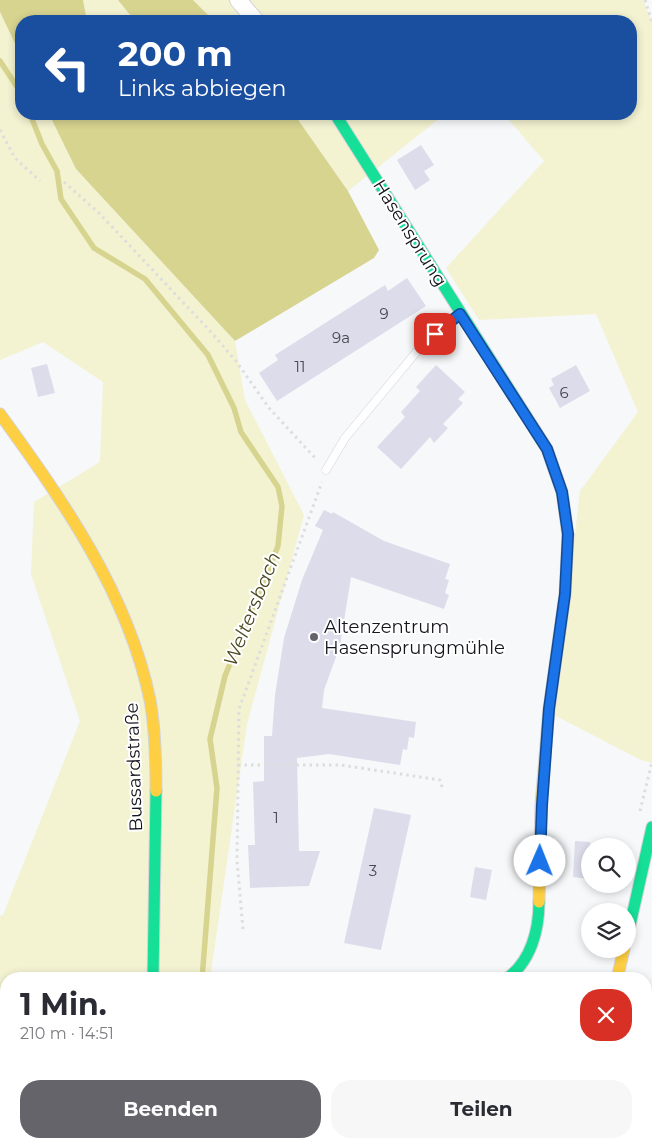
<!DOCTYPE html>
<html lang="de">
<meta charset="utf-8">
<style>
:root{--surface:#fff;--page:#f7f7f7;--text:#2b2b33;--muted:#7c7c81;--accent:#64646a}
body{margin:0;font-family:Montserrat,sans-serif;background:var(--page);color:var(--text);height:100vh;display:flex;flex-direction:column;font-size:19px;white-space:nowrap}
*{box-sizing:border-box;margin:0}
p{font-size:16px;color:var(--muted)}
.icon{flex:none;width:28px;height:28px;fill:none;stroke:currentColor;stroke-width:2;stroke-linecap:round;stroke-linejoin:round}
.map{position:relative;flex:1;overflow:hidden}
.sheet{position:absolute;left:0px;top:972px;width:652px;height:176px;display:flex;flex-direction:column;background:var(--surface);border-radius:20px 20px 0 0;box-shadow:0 2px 8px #0003}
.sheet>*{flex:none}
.guide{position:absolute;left:15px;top:15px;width:622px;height:105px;border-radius:20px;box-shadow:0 2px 8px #0003;background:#1a4fa0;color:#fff;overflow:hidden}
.fabs{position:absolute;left:581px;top:838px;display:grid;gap:10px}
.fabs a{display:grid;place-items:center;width:55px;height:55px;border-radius:50%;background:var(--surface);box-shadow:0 2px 8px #0003;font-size:25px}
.pin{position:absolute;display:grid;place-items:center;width:42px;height:42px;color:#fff;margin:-21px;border-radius:10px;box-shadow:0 2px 8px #0006}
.me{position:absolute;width:55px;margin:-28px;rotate:1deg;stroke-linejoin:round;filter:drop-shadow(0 0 4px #0008)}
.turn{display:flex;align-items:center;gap:18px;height:105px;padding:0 20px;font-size:22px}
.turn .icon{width:65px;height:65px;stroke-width:2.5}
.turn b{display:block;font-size:35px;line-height:42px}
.round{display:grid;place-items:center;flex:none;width:52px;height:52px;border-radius:20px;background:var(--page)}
.summary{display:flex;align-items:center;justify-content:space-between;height:85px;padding:0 20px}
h1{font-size:30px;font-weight:700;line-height:38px}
.primary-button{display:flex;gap:10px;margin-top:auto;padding:10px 20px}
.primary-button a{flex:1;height:58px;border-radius:20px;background:var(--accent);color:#fff;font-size:20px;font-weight:700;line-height:58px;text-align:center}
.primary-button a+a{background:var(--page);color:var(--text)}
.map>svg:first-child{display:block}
</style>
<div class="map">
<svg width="652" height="1148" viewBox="0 0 652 1148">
<rect width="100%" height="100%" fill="#f7f8fa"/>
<g fill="#f3f2d1">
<path d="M83,0H118L135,21H87Z"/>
<path d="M193,0H643L652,22V763L641,760L554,715L580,491L638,412L596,314L479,320L446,268L544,161L504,114H631V21H214Z"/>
<path d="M0,12L21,56V114H49L76,169L235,341L245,400L304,515L247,724L210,979H6V1142L187,1143L186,1148H0V916L3,915L80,721L31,574L34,502L100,462L103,382L43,342L0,360Z"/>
<path d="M294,114H445L348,191Z"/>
<path d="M646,1042H652V1148H614L615,1143L646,1142Z"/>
<path d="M393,1142H595L606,1148H391Z"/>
<path d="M249,1143H308L309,1148H248Z"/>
</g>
<g fill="#d7d490">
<path d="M0,0H83L87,21H21V56L0,12Z"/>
<path d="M118,0H193L214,21H135Z"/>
<path d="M49,114H294L348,191L379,250L374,258L235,341L76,169Z"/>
</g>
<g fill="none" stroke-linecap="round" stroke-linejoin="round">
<g stroke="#d7d490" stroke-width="5.5">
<path d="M0,61L21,93"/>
<path d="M30,114L42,144L57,171L61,199L94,248L145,279L208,355L234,408L241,432L278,487L282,506L278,546L225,676L210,739L217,788L202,979"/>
<path d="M180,1148L181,1142"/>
</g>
</g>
<g fill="#dcdceb">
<path d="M421,145L434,165L424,171L430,180L415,190L397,160Z"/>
<path d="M407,278L426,306L277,401L259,373L278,360L275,355L385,285L388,291Z"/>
<path d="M47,364L55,393L38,397L31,368Z"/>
<path d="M436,365L465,392L458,399L463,403L443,424L448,428L434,443L430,437L401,469L377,447L405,417L401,412L420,391L416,387Z"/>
<path d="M576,365L590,391L560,408L549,388L554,385L551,379Z"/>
<path d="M324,510L332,514L333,512L384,541L450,564L445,579L449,580L445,593L449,595L444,609L351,577L340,646L324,690L322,708L416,722L414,738L409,737L407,750L403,749L400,765L329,754L297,758L299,851H320L309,886L250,888L248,845H255L253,782L264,781V736H272L275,695L284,638L302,580L323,530L315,526Z"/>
<path d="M374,808L411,815L381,950L344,943Z"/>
<path d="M575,841L590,842V879L573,877Z"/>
<path d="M475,867L492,870L486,900L470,897Z"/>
</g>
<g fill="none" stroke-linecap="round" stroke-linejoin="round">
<defs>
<path id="lane" d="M326,470L345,438L423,344L459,315"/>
<path id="street" d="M238,0L256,21"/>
<g id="fast">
<path d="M335,114L547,449L562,492L568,535"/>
<path d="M628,934L652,827"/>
<path d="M153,979L156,791"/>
<path d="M506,979C531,962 539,930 539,902"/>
<path d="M143,1148L144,1142"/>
<path d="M575,1148L576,1142"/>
</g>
<g id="slow">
<path d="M0,414C63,501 128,593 150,700C155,727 156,763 156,791"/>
<path d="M539,902L541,805L549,709L565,594L568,535"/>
<path d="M617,979L624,949"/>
</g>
</defs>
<use href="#lane" stroke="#d3d3d9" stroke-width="9"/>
<use href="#street" stroke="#d3d3d9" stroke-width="18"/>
<use href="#fast" stroke="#d3d3d9" stroke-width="13"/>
<use href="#slow" stroke="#d3d3d9" stroke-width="13"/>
<g stroke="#ddd" stroke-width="3" stroke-dasharray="2.5 4" stroke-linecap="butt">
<path d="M645,0L652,22"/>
<path d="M0,130L15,158L40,181"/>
<path d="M64,182L99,213L210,331L236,361L269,408L317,460"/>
<path d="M238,765H341L440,780L443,790"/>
<path d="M640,811L652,762"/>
<path d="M243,929L237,861L239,709L322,482"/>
<path d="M486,1142L489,1148"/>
</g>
<use href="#lane" stroke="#fefefe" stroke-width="8"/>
<use href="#street" stroke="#fefefe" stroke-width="16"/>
<use href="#fast" stroke="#16e098" stroke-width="11"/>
<use href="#slow" stroke="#ffcf43" stroke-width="11"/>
</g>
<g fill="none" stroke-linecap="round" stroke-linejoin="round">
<defs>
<path id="route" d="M435,334L460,314L547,449L562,492L568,534L565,594L549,709L542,805L540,861"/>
</defs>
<use href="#route" stroke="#114b97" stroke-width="12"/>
<use href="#route" stroke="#1a73e8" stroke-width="9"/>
</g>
<circle fill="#64646a" stroke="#fff" stroke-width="2" cx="314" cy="637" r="5"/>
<g text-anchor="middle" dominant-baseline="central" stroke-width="4" stroke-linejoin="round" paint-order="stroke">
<g font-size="15" fill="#474750">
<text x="384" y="313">9</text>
<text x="341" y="337">9a</text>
<text x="300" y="366">11</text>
<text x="564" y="392">6</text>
<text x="276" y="817">1</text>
<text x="373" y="870">3</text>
</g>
<g font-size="18" fill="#15151d" stroke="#fff">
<text transform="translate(410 233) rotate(58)">Hasensprung</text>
<text transform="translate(134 767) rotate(-92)">Bussardstraße</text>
</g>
<g font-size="18" fill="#15151d" stroke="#fff" text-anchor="start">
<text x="324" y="627">Altenzentrum<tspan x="324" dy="21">Hasensprungmühle</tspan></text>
</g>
<g font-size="19" font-style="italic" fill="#4b4920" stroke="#fff">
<text transform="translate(252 609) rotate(-68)">Weltersbach</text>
</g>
</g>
</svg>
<div class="fabs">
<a><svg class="icon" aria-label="search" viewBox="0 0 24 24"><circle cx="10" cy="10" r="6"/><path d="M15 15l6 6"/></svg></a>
<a><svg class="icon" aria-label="layers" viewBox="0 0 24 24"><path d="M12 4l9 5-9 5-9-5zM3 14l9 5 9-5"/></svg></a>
</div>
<div class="pin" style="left:435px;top:334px;background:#d93025"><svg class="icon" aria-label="arrive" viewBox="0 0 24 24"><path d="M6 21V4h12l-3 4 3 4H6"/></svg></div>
<svg class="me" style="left:540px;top:861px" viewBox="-20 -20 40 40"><circle r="19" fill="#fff"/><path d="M0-13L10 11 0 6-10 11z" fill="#1a73e8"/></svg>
<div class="guide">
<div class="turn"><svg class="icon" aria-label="left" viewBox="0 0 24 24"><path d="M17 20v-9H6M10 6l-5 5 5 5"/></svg><div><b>200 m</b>Links abbiegen</div></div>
</div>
<section class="sheet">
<div class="summary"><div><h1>1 Min.</h1><p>210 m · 14:51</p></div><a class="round" style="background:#d93025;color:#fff"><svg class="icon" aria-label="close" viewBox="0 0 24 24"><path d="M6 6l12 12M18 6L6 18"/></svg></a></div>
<div class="primary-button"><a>Beenden</a><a>Teilen</a></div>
</section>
</div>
